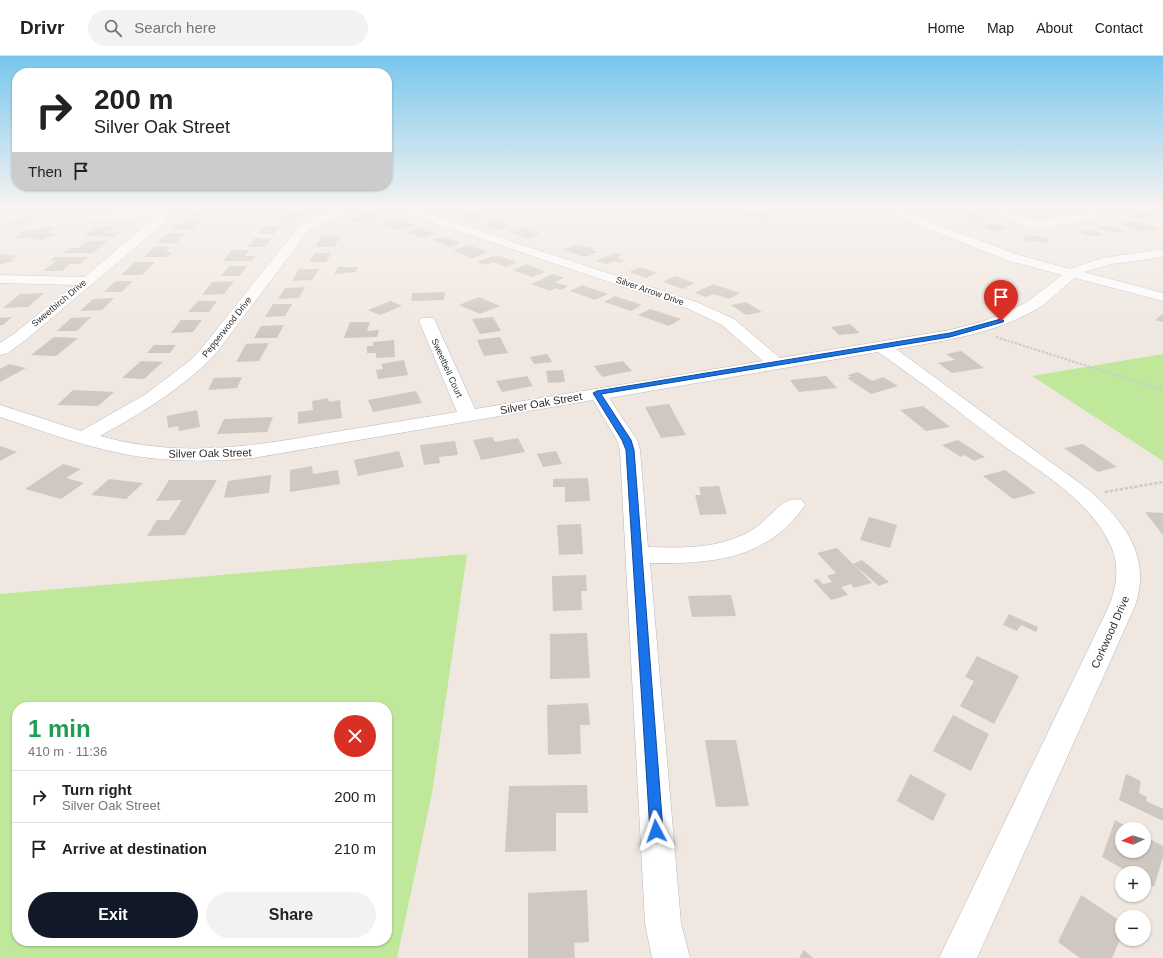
<!DOCTYPE html>
<meta charset="utf-8">
<style>
:root{--surface:#fff;--page:#f2f2f2;--text:#222;--muted:#767676;--line:#e0e0e0;--accent:#111827}
body{margin:0;font-family:Arial,sans-serif;background:var(--page);color:var(--text);height:100vh;display:flex;flex-direction:column;font-size:15px;white-space:nowrap}
*{box-sizing:border-box;margin:0}
p{font-size:13px;color:var(--muted)}
.icon{flex:none;width:22px;height:22px;fill:none;stroke:currentColor;stroke-width:2;stroke-linecap:round;stroke-linejoin:round}
.map{position:relative;flex:1;overflow:hidden}
.sheet{position:absolute;left:12px;top:646px;width:380px;height:244px;display:flex;flex-direction:column;background:var(--surface);border-radius:16px;box-shadow:0 1px 3px #0004}
.sheet>*{flex:none}
.hud{position:absolute;left:12px;top:12px;width:380px;height:122px;border-radius:16px;box-shadow:0 1px 3px #0004;background:#fff;color:var(--text);overflow:hidden}
.needle{width:26px;rotate:266deg}
.controls{position:absolute;left:1115px;top:766px;display:grid;gap:8px}
.controls a{display:grid;place-items:center;width:36px;height:36px;border-radius:50%;background:var(--surface);box-shadow:0 1px 3px #0004;font-size:20px}
.pin{position:absolute;display:grid;place-items:center;width:34px;height:34px;color:#fff;margin:-41px -17px;border-radius:50% 50% 50% 0;rotate:-45deg;box-shadow:0 0 4px #0007}
.pin .icon{rotate:45deg}
.me{position:absolute;width:44px;margin:-22px;rotate:356deg;stroke-linejoin:round;filter:drop-shadow(0 0 3px #0008)}
.turn{display:flex;align-items:center;gap:14px;height:84px;padding:0 16px;font-size:18px}
.turn .icon{width:52px;height:52px;stroke-width:2.5}
.turn b{display:block;font-size:28px;line-height:34px}
.then{display:flex;align-items:center;height:38px;padding:0 16px;background:#0003;gap:8px;font-size:15px}
.round{display:grid;place-items:center;flex:none;width:42px;height:42px;border-radius:21px;background:var(--page)}
.overview{display:flex;align-items:center;justify-content:space-between;height:68px;padding:0 16px}
h1{font-size:24px;font-weight:600;line-height:30px;color:#1e9e55}
.action{display:flex;gap:8px;margin-top:auto;padding:8px 16px}
.action a{flex:1;height:46px;border-radius:24px;background:var(--accent);color:#fff;font-size:16px;font-weight:600;line-height:46px;text-align:center}
.action a+a{background:var(--page);color:var(--text)}
ul{padding:0;list-style:none}
li{display:flex;align-items:center;gap:12px;height:52px;padding:0 16px;border-top:1px solid var(--line)}
li div{flex:1}
li b{display:block;font-size:15px}
li em{font-style:normal}
header{display:flex;align-items:center;gap:24px;box-sizing:border-box;height:56px;padding:0 20px;background:var(--surface);border-bottom:1px solid var(--line)}
header strong{font-size:19px}
nav{display:flex;gap:22px;margin-inline-start:auto;font-size:14px}
.search{width:280px;height:36px;background:var(--page);display:flex;align-items:center;gap:10px;box-sizing:border-box;padding:0 14px;border-radius:22px;color:var(--muted);font-size:15px}
.map>svg:first-child{display:block}
</style>
<header>
<strong>Drivr</strong>
<div class="search"><svg class="icon" aria-label="search" viewBox="0 0 24 24"><circle cx="10" cy="10" r="6"/><path d="M15 15l6 6"/></svg>Search here</div>
<nav><a>Home</a><a>Map</a><a>About</a><a>Contact</a></nav>
</header>
<div class="map">
<svg width="1163" height="902" viewBox="0 0 1163 902">
<rect width="100%" height="100%" fill="#f0e7e0"/>
<g fill="#bfe89b" fill-rule="evenodd">
<path d="M1163,298V405L1032,320Z"/>
<path d="M467,498L432,737L397,902H0V538ZM17,651H387V885H17Z"/>
</g>
<g fill="#cfc8c1">
<path d="M55,151H82L62,156Z"/>
<path d="M444,151H454L463,154L452,158L437,153Z"/>
<path d="M759,151L771,154L765,157L776,160L768,165L744,159Z"/>
<path d="M823,151H845L831,154Z"/>
<path d="M1026,151H1036L1049,156L1032,159L1015,152Z"/>
<path d="M193,153H210L204,160L187,161Z"/>
<path d="M814,153L820,157L798,159L792,154Z"/>
<path d="M1128,155L1151,157L1155,163L1133,162Z"/>
<path d="M291,156L304,158L292,165L278,163Z"/>
<path d="M370,156L381,160L360,167L348,163Z"/>
<path d="M469,156L487,161L475,165L457,160Z"/>
<path d="M973,157L986,163L974,165L961,159Z"/>
<path d="M26,158L56,159L48,163L36,162L26,168L9,167Z"/>
<path d="M397,163L415,169L399,175L381,168Z"/>
<path d="M495,164L511,169L498,174L483,168Z"/>
<path d="M186,165H201L194,172H198L196,174H172L177,168H182Z"/>
<path d="M1139,165L1160,174L1140,175L1118,168Z"/>
<path d="M993,167L1008,173L994,176L980,170Z"/>
<path d="M1111,169L1126,175L1110,177L1096,171Z"/>
<path d="M47,170L56,172L47,176L57,178L41,184L26,181L21,183L14,181L22,178L17,177L29,173L35,174Z"/>
<path d="M115,170L108,177L120,176L115,181L83,180L95,171Z"/>
<path d="M264,170H281L275,178H258Z"/>
<path d="M522,171L541,178L528,183L509,176Z"/>
<path d="M419,172L435,178L423,182L406,176Z"/>
<path d="M1092,173L1104,179L1089,180L1077,175Z"/>
<path d="M168,177H186L176,187H157Z"/>
<path d="M341,179L334,191H315L322,180Z"/>
<path d="M1024,179L1047,181L1049,187L1026,185Z"/>
<path d="M443,180L461,187L451,191L432,184Z"/>
<path d="M255,182H271L265,191H248Z"/>
<path d="M88,185H108L93,197H63L70,192H79Z"/>
<path d="M468,189L488,196L473,202L453,195Z"/>
<path d="M575,189L595,192L591,194L597,196L585,201L563,194Z"/>
<path d="M154,191H170L165,196H172L167,201H144Z"/>
<path d="M232,194H250L245,200H256L252,205H223Z"/>
<path d="M315,197H332L326,206H309Z"/>
<path d="M615,197L622,199L617,202L625,204L620,207L614,205L606,208L596,205Z"/>
<path d="M3,198L17,200L11,203L15,204L3,208H0V199Z"/>
<path d="M495,199L517,206L506,211L493,206L486,209L477,206Z"/>
<path d="M54,201H88L80,208H70L62,215H43L56,205H50Z"/>
<path d="M135,206H155L142,219H121Z"/>
<path d="M527,208L545,216L532,221L513,214Z"/>
<path d="M229,210H247L240,220H221Z"/>
<path d="M338,211H358L356,216L334,218Z"/>
<path d="M640,211L657,217L646,222L629,216Z"/>
<path d="M299,213H319L312,224L292,225Z"/>
<path d="M553,218L564,222L555,226L568,230L561,234L556,232L550,235L531,228Z"/>
<path d="M675,220L695,227L683,233L663,226Z"/>
<path d="M116,225H133L122,236H104Z"/>
<path d="M234,225L224,238L202,239L212,226Z"/>
<path d="M713,228L740,237L729,243L713,238L706,241L694,237Z"/>
<path d="M582,229L608,238L595,244L570,235Z"/>
<path d="M305,231L299,242L278,243L285,232Z"/>
<path d="M445,236L444,244L411,245L412,237Z"/>
<path d="M44,237L28,251L3,252L20,238Z"/>
<path d="M615,240L642,249L631,255L604,246Z"/>
<path d="M479,241L500,250L480,258L459,249Z"/>
<path d="M114,242L102,254L80,255L93,243Z"/>
<path d="M198,245H217L209,256H188Z"/>
<path d="M391,245L402,250L380,259L368,254Z"/>
<path d="M746,246L762,256L746,259L731,249Z"/>
<path d="M273,248H292L285,260L265,261Z"/>
<path d="M650,253L681,263L669,270L638,259Z"/>
<path d="M1163,258V266L1155,264Z"/>
<path d="M12,261L3,269H0V262Z"/>
<path d="M91,261L77,275H57L71,262Z"/>
<path d="M493,261L501,275L480,278L472,263Z"/>
<path d="M181,264H202L193,276L171,277Z"/>
<path d="M350,266H370L367,275L379,274L377,281L344,282Z"/>
<path d="M850,268L860,277L839,279L831,271Z"/>
<path d="M284,269L277,282H254L261,270Z"/>
<path d="M54,281L78,282L56,300L31,299Z"/>
<path d="M500,281L508,297L484,300L477,284Z"/>
<path d="M394,284L395,301L376,302V297H367V290H373V286Z"/>
<path d="M269,287L259,305L236,306L246,288Z"/>
<path d="M154,289H176L170,297H147Z"/>
<path d="M961,295L984,312L952,317L938,307L955,304L946,298Z"/>
<path d="M547,298L552,306L534,308L530,301Z"/>
<path d="M404,304L408,319L378,323L376,314L383,313L381,308Z"/>
<path d="M141,305L163,306L144,323L122,322Z"/>
<path d="M623,305L632,315L602,321L594,310Z"/>
<path d="M9,308L26,312L0,326V313Z"/>
<path d="M563,314L565,326L548,327L546,315Z"/>
<path d="M858,316L872,325L883,321L898,330L871,338L847,322L851,321L848,319Z"/>
<path d="M527,320L533,330L502,336L496,325Z"/>
<path d="M826,320L837,332L799,336L790,324Z"/>
<path d="M242,321L237,332L208,334L214,322Z"/>
<path d="M73,334L114,336L98,350L57,349Z"/>
<path d="M416,335L422,347L373,356L368,344Z"/>
<path d="M328,342L329,346L340,344L342,362L298,368V356L313,354L312,345Z"/>
<path d="M669,348L686,379L661,382L645,351Z"/>
<path d="M923,350L950,371L926,375L900,354Z"/>
<path d="M197,354L200,371L179,375L178,370L168,372L167,360Z"/>
<path d="M273,361L267,376L217,378L224,363Z"/>
<path d="M492,381L495,386L518,382L525,396L481,404L473,384Z"/>
<path d="M958,384L985,401L974,405L965,399L961,401L942,389Z"/>
<path d="M455,385L458,399L439,401L440,407L424,409L420,389Z"/>
<path d="M1083,388L1117,411L1098,416L1064,392Z"/>
<path d="M0,390L17,396L0,405Z"/>
<path d="M399,395L404,411L358,420L354,404Z"/>
<path d="M556,395L562,408L543,411L537,398Z"/>
<path d="M63,408L81,413L66,422L84,427L61,443L25,433Z"/>
<path d="M312,410L313,418L338,414L340,428L290,436V414Z"/>
<path d="M1005,414L1036,437L1013,443L983,420Z"/>
<path d="M271,419L269,437L224,442L228,425Z"/>
<path d="M588,422L590,445L565,446V431H553V423Z"/>
<path d="M109,423L143,427L126,443L91,439Z"/>
<path d="M169,424H217L185,479L147,480L157,464H169L182,444L156,445Z"/>
<path d="M719,430L727,458L700,459L695,439H701L699,431Z"/>
<path d="M1145,456L1163,457V479Z"/>
<path d="M869,461L897,469L890,492L860,484Z"/>
<path d="M581,468L583,498L559,499L557,469Z"/>
<path d="M837,492L872,527L854,532L851,528L841,531L848,539L831,544L813,524L818,523L823,528L832,526L827,520L836,517L817,497Z"/>
<path d="M862,504L889,526L879,530L853,508Z"/>
<path d="M586,519L587,535H581L582,554L553,555L552,520Z"/>
<path d="M731,539L736,560L692,561L688,540Z"/>
<path d="M1009,558L1038,571L1036,576L1021,569L1017,575L1003,569Z"/>
<path d="M587,577L590,622L550,623V578Z"/>
<path d="M977,600L1019,620L994,668L960,650L974,625L965,621Z"/>
<path d="M588,647L590,669H580L581,698L548,699L547,649Z"/>
<path d="M953,659L989,678L971,715L933,695Z"/>
<path d="M705,684H736L749,750L716,751Z"/>
<path d="M910,718L946,738L933,765L897,745Z"/>
<path d="M1126,718L1141,725L1139,737L1147,741L1146,745L1163,753V765L1119,744Z"/>
<path d="M587,729L588,757H556V795L505,796L509,730Z"/>
<path d="M1115,764L1131,773H1122V795H1144V780L1163,790V801L1154,831L1144,825V817H1130L1102,801Z"/>
<path d="M587,834L589,886L574,887L575,902H528V837Z"/>
<path d="M1081,839L1122,866V879L1112,902H1080L1058,886Z"/>
<path d="M804,894L813,902H799Z"/>
</g>
<g fill="none" stroke-linecap="round" stroke-linejoin="round">
<defs>
<g id="minor">
<path d="M165,151H177L162,169L27,283L6,298L0,299V287L15,277L74,229L0,227V219L84,221L155,162L88,164L84,163L82,160L84,157L162,155Z"/>
<path d="M346,151H362L360,153L324,166L308,175L217,296C184,332 143,356 100,380C178,402 250,391 328,377C371,370 414,363 457,356L419,265L421,262H433L435,265L475,353L763,305L722,269L689,253L393,153L391,151H407L699,247L734,263L780,302L950,274L981,266L1005,257L1027,246L1062,219L1009,205L878,153L876,151H891L1019,199L1070,213L1102,202L1163,193V201L1112,208L1084,216L1163,237V245L1075,222C1062,232 1051,244 1037,253C994,278 943,285 896,293L1089,434C1124,466 1152,500 1135,550L977,902H939L1109,550C1117,530 1120,509 1110,488C1088,442 1037,414 997,385C958,355 919,324 878,296L609,342L637,384L640,394L648,491C685,492 720,493 752,474C770,464 781,439 802,444L805,449C768,504 710,508 650,507L681,867L690,902H652L645,867L620,394L617,384L593,344L253,402C219,405 184,406 150,402C98,396 49,377 0,361V349L81,375L146,338L192,303L205,288L300,169L316,160Z"/>
<path d="M980,151H996L1034,165L1087,157L1090,153L1094,152L1100,156L1095,163L1033,173L982,153Z"/>
</g>
</defs>
<use href="#minor" stroke="#b4b8c2" stroke-width="1"/>
<path stroke="#c9c9c9" stroke-width="2" stroke-dasharray="2.5 1.5" stroke-linecap="butt" d="M996,281L1163,334"/>
<path stroke="#c9c9c9" stroke-width="2.5" stroke-dasharray="3 2" stroke-linecap="butt" d="M1105,436L1163,426"/>
<use href="#minor" fill="#fff" fill-rule="evenodd"/>
</g>
<linearGradient id="sky" x2="0" y2="1"><stop stop-color="#78c6ed"/><stop offset="0.55" stop-color="#f8f4f1"/><stop offset="1" stop-color="#f8f4f1" stop-opacity="0"/></linearGradient>
<rect width="1163" height="277" fill="url(#sky)"/>
<path fill="#1a73e8" stroke="#114b97" d="M1001,263L1004,265L1003,266L950,281L601,338L631,384L634,394L663,775L661,780L656,782L652,780L650,775L626,394L622,384L593,337L597,335L950,277Z"/>
<g text-anchor="middle" dominant-baseline="central" stroke-width="3.5" stroke-linejoin="round" paint-order="stroke">
<g font-size="9" fill="#2e2e2e" stroke="#fff">
<text transform="translate(650 235) rotate(19)">Silver Arrow Drive</text>
<text transform="translate(59 247) rotate(-40)">Sweetbirch Drive</text>
<text transform="translate(227 271) rotate(-52)">Pepperwood Drive</text>
<text transform="translate(447 312) rotate(66)">Sweetbell Court</text>
</g>
<g font-size="11" fill="#2e2e2e" stroke="#fff">
<text transform="translate(541 347) rotate(-10)">Silver Oak Street</text>
<text transform="translate(210 397) rotate(-1)">Silver Oak Street</text>
<text transform="translate(1110 576) rotate(-66)">Corkwood Drive</text>
</g>
</g>
</svg>
<div class="controls">
<a><svg class="needle" viewBox="-14 -14 28 28"><path d="M0-13l5 13h-10z" fill="#e53935"/><path d="M0 13l5-13h-10z" fill="#767676"/></svg></a>
<a>+</a>
<a>−</a>
</div>
<div class="pin" style="left:1001px;top:265px;background:#d93025"><svg class="icon" aria-label="arrive" viewBox="0 0 24 24"><path d="M6 21V4h12l-3 4 3 4H6"/></svg></div>
<svg class="me" style="left:656px;top:775px" viewBox="-20 -20 40 40"><path d="M0-17L14 15 0 8-14 15z" fill="#1a73e8" stroke="#fff" stroke-width="4"/></svg>
<div class="hud">
<div class="turn"><svg class="icon" aria-label="right" viewBox="0 0 24 24"><path d="M7 20v-9h11M14 6l5 5-5 5"/></svg><div><b>200 m</b>Silver Oak Street</div></div>
<div class="then">Then<svg class="icon" aria-label="arrive" viewBox="0 0 24 24"><path d="M6 21V4h12l-3 4 3 4H6"/></svg></div>
</div>
<section class="sheet">
<div class="overview"><div><h1>1 min</h1><p>410 m · 11:36</p></div><a class="round" style="background:#d93025;color:#fff"><svg class="icon" aria-label="close" viewBox="0 0 24 24"><path d="M6 6l12 12M18 6L6 18"/></svg></a></div>
<ul>
<li><svg class="icon" aria-label="right" viewBox="0 0 24 24"><path d="M7 20v-9h11M14 6l5 5-5 5"/></svg><div><b>Turn right</b><p>Silver Oak Street</p></div><em>200 m</em></li>
<li><svg class="icon" aria-label="arrive" viewBox="0 0 24 24"><path d="M6 21V4h12l-3 4 3 4H6"/></svg><div><b>Arrive at destination</b></div><em>210 m</em></li>
</ul>
<div class="action"><a>Exit</a><a>Share</a></div>
</section>
</div>
